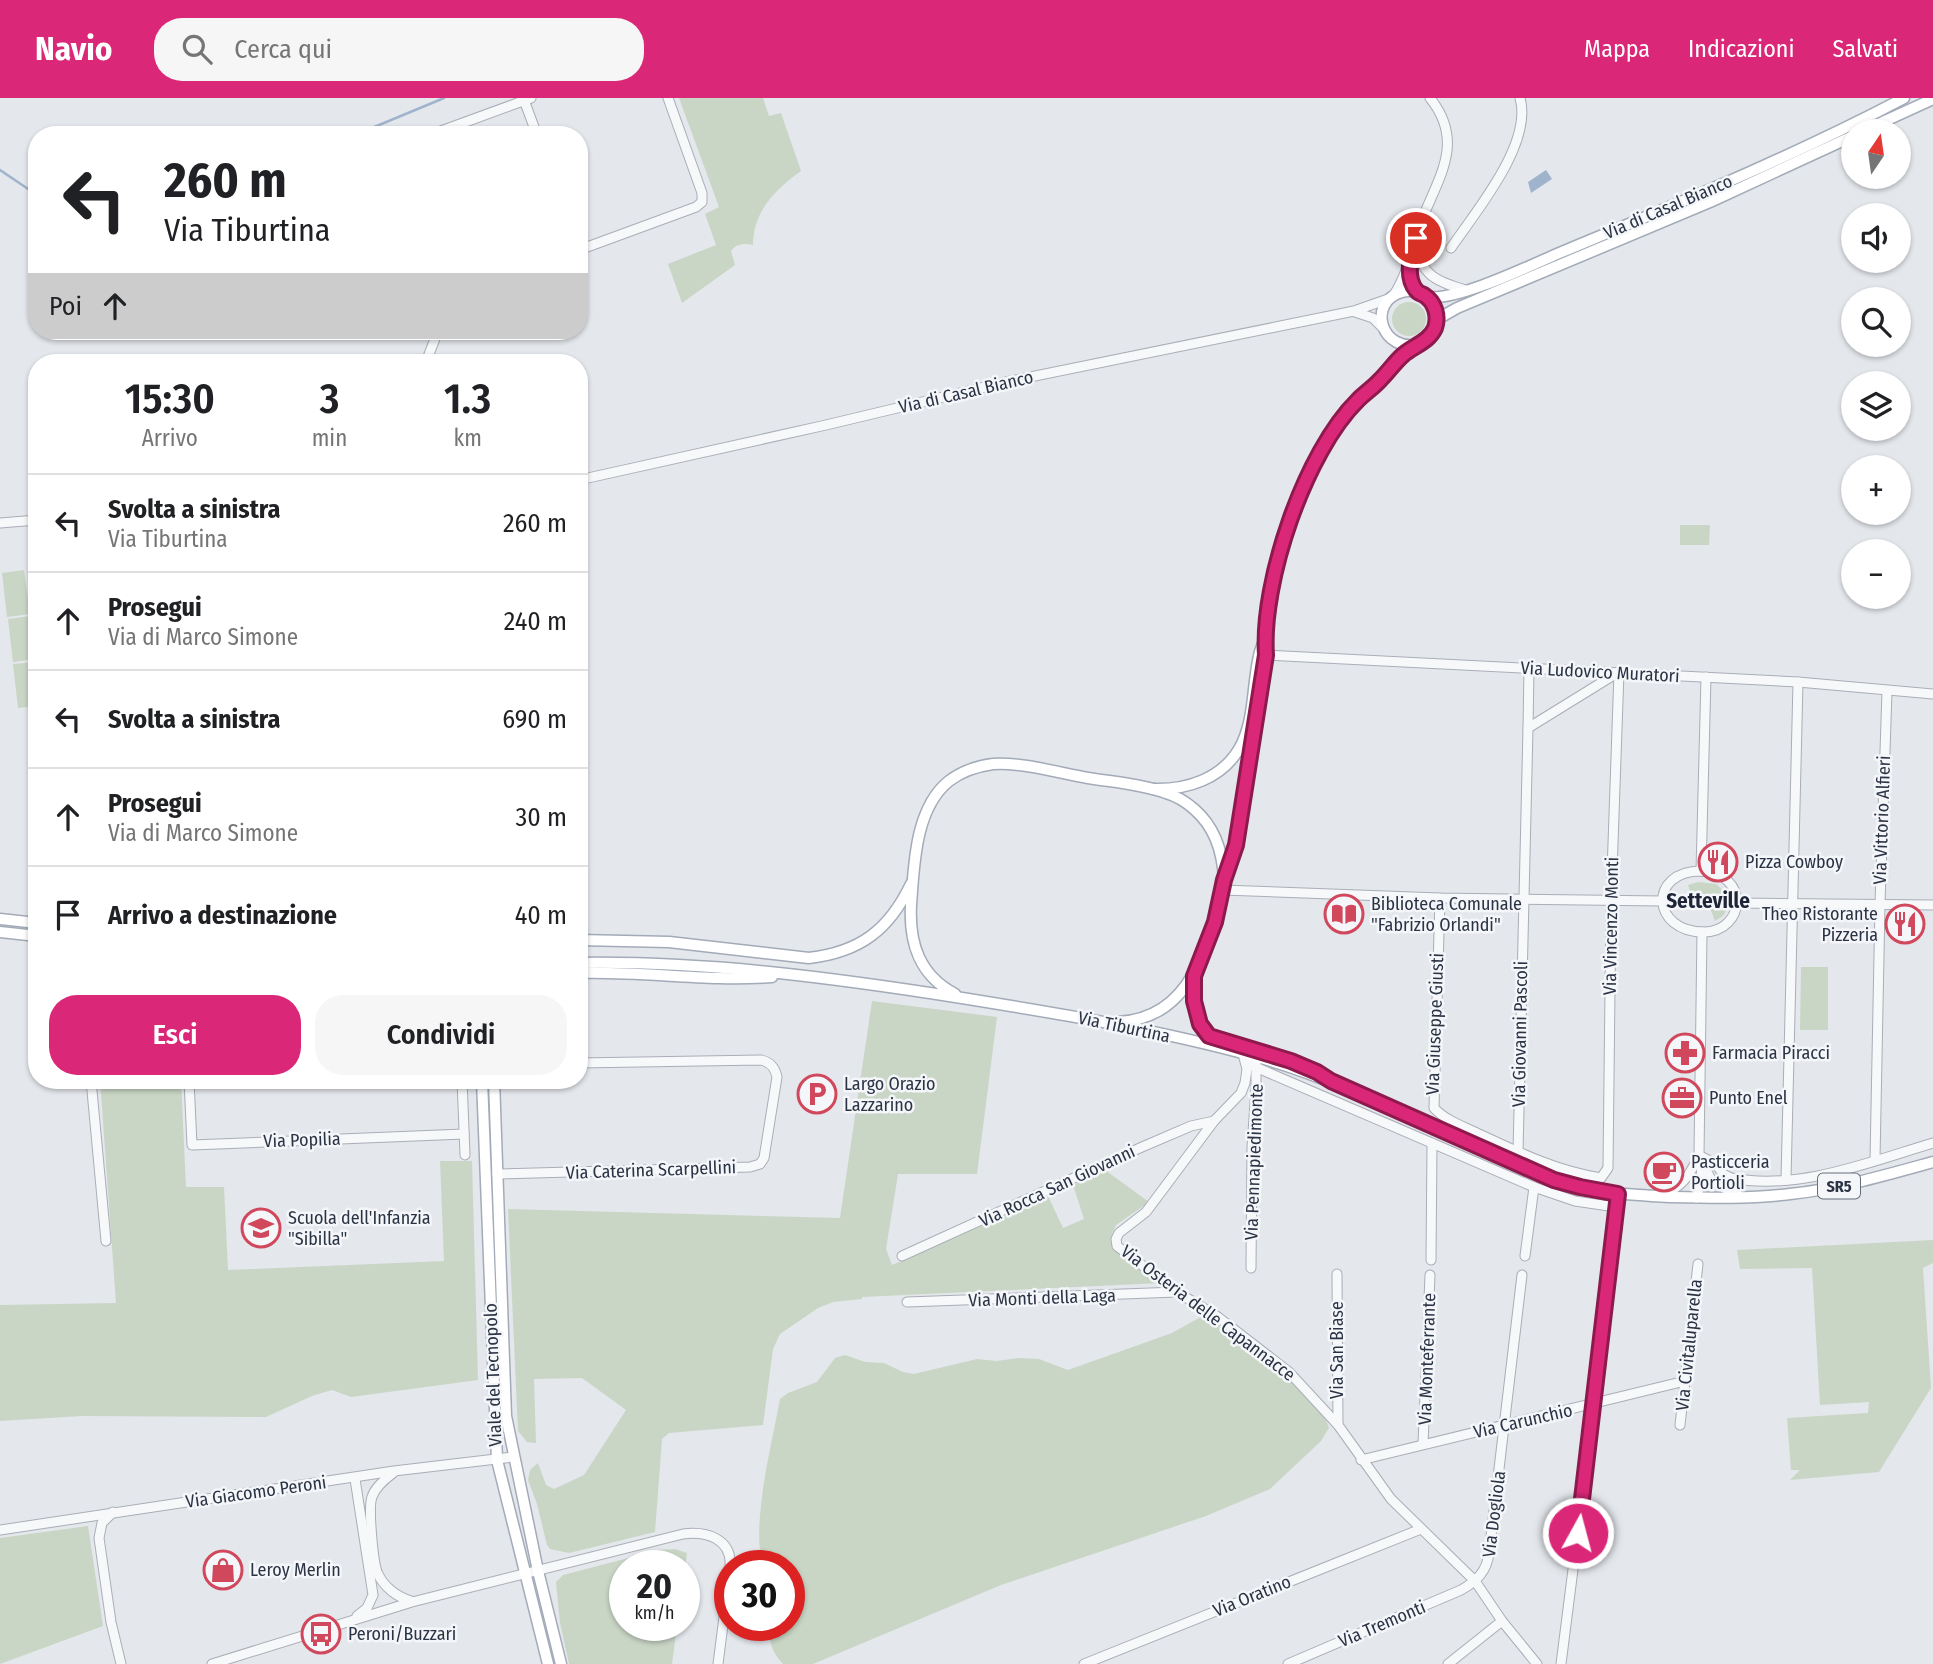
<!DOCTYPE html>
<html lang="it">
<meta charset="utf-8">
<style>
:root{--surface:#fff;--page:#f6f6f6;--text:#202124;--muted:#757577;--line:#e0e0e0;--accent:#db2777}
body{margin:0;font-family:"Fira Sans Condensed",sans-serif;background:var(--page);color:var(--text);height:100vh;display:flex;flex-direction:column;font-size:26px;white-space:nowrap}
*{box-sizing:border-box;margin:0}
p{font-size:23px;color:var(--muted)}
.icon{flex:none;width:38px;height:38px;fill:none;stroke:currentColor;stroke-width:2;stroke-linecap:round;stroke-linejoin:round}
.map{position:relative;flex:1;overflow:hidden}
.sheet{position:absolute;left:28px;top:256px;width:560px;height:735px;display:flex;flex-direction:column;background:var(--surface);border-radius:28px;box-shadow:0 2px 5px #0004}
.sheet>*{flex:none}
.hud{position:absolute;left:28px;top:28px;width:560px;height:214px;border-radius:28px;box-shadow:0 2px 5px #0004;background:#fff;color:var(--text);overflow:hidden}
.needle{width:46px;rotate:13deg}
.buttons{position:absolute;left:1841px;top:21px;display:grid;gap:14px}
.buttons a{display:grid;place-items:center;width:70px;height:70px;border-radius:50%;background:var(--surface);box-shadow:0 2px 5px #0004;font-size:35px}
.speed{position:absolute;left:609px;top:1452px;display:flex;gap:14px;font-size:35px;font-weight:700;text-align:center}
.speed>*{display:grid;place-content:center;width:91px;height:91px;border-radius:50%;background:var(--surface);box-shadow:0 2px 5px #0004;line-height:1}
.speed small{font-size:18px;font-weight:400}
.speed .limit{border:10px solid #d22;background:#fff;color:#111}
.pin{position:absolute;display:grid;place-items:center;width:60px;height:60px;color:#fff;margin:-30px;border:4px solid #fff;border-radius:50%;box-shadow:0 2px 7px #0007}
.me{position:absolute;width:77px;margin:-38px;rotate:7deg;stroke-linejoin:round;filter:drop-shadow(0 0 5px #0008)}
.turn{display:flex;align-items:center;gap:24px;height:147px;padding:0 21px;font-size:32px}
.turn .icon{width:91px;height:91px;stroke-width:2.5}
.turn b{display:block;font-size:49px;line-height:60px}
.then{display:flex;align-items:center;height:66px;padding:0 21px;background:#0003;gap:14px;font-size:26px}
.eta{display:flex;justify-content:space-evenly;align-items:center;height:119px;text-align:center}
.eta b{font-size:42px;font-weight:600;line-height:49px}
.button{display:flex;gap:14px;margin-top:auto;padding:14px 21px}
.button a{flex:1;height:80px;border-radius:28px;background:var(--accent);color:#fff;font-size:28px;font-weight:600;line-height:80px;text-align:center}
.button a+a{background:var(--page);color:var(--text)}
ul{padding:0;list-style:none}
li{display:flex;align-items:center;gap:21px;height:98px;padding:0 21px;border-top:2px solid var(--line)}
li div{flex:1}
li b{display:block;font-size:26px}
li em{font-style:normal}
header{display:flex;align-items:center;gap:42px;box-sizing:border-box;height:98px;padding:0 35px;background:var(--accent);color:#fff}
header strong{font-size:33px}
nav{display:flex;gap:38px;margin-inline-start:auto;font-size:24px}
.search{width:490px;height:63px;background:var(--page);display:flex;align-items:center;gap:18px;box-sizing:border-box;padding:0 24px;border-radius:28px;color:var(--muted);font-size:26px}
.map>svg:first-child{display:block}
</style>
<header>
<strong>Navio</strong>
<div class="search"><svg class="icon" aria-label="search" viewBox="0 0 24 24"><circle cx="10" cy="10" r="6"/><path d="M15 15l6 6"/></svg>Cerca qui</div>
<nav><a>Mappa</a><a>Indicazioni</a><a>Salvati</a></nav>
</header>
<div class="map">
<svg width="1933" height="1566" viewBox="0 0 1933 1566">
<rect width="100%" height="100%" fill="#e4e7ec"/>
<g fill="#c9d6c5">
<path d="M679,0H763L769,18L781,15L801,73C776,91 753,113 753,147C744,145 736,146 731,153L735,167L682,205L668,166L716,147L705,116L719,109Z"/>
<circle cx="1409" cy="221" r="17"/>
<path d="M1680,427H1710L1709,447H1680Z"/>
<path d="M24,472L30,516L7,519L2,475Z"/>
<path d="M30,518L35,561L13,564L8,521Z"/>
<path d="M35,564L37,608L18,610L13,566Z"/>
<path d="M1698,784L1716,786L1727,796L1728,809L1723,818L1715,823L1709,807H1695L1688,787Z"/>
<path d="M1801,869H1828V932H1800Z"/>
<path d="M872,903L997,919L977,1076H898L886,1151L892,1167L1048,1098L1063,1130L1084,1121L1073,1087L1105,1072L1149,1104L1116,1127L1111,1138L1162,1185L862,1199V1201L833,1204L818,1210L780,1236L773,1251L763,1327L669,1335L662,1341L655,1434L569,1455L550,1451L547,1447L537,1406L528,1382L530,1372L538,1365L546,1387L554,1391L584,1377L626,1312L582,1280L534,1281L536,1345L527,1344L518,1333L508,1111L840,1120Z"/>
<path d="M100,982H181L186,1089H224L228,1172L444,1163L440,1063H472L478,1282L351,1299L332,1292L312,1298L266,1319L82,1318L0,1323V1207L116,1205Z"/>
<path d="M1933,1142V1165L1923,1170L1931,1290L1879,1374L1790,1382L1800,1372H1791L1787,1320L1868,1315L1869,1304L1820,1307L1812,1170L1740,1171L1737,1152Z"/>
<path d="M1209,1217C1243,1243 1318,1289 1329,1330L1321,1343L1270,1391L1206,1418L1001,1487L813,1566H783C771,1552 769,1546 771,1528H789V1493L804,1485L796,1481L789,1482V1468H764C749,1434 773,1341 780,1301L788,1295L817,1284L835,1260L845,1257L865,1264L884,1265L903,1274L914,1276L977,1261L997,1263L1018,1260L1039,1261L1068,1272L1172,1235L1199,1220Z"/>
<path d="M88,1428L103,1528L0,1566V1440Z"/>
<path d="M675,1451L687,1455L684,1476V1468H625V1528H677L672,1566H569L560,1525L556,1484L563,1477L659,1452Z"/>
</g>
<path fill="#9fb4cc" d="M1546,72L1552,81L1531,95L1528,84Z"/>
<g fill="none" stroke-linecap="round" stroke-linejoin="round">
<g stroke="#9fb4cc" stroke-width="2.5">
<path d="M355,37L444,0"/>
<path d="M0,72L37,97"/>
</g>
<defs>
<g id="minor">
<path d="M524,2L537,37"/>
<path d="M430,37L531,0"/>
<path d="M1419,138C1415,175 1436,184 1466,192"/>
<path d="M1451,150C1476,113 1533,46 1520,0"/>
<path d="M579,152L696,109L702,104V95L668,0"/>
<path d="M1411,168L1412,184L1417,194"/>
<path d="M1393,198C1408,176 1412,151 1420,127C1436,82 1467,46 1430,0"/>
<path d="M1355,214L1373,220L1383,230"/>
<path d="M426,264L438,233"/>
<path d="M579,382L826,327L1006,284L1354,213L1388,201"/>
<path d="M0,425L37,422"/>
<path d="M1266,557L1798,584L1933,596"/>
<path d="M1528,630L1529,570"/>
<path d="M1701,773C1750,775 1746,833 1704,834C1651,834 1648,773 1701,773Z"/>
<path d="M1701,773L1706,579"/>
<path d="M1222,792L1440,800L1662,803"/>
<path d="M1440,800L1434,1010C1445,1022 1462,1028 1477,1035C1518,1054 1556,1073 1601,1080L1608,1070L1611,803L1619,574"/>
<path d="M1737,805L1933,807"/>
<path d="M1702,834L1699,1057L1712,1084L1740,1098"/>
<path d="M1242,952L1247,971L1245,985L1241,995L1214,1023L1146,1114L1119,1135L1116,1141L1117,1148L1177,1194L1218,1219L1289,1274L1338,1327L1391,1401L1475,1483L1502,1523L1537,1566"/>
<path d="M1246,965L1534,1089"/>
<path d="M91,982L106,1143"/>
<path d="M189,982L192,1047L464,1036"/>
<path d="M462,982L465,1057"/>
<path d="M1518,1054L1528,630L1617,575"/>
<path d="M1700,1058L1716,1066L1723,1076L1731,1080C1799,1093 1869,1064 1933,1045"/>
<path d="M1875,1062L1880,806L1887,593"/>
<path d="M497,1076L750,1069L760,1066L764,1060L777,979C775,969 770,964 761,962L579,965"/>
<path d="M1786,1082L1798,584"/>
<path d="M1661,1097C1682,1090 1690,1077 1699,1057"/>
<path d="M1696,1100L1702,1081L1701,1067"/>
<path d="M902,1158L1142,1049L1191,1028L1214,1023"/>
<path d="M1525,1158L1534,1089L1575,1103L1616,1109"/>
<path d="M1431,1162L1432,1045"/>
<path d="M1251,1170L1252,1049L1256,990V966"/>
<path d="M1337,1176L1338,1327"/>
<path d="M907,1204L1177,1194"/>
<path d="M1680,1327L1698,1166"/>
<path d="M1423,1346L1430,1177"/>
<path d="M1361,1362L1685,1283"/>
<path d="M393,1375C385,1381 375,1389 372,1399C368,1409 373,1466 378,1476C384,1489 397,1499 411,1503"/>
<path d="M355,1381L373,1497L367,1510L357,1518"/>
<path d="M113,1414L102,1425L99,1440L111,1524L121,1566"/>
<path d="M0,1432L394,1373L513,1359"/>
<path d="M212,1566L412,1504L683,1436C707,1433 732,1441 730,1468"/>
<path d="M718,1566L730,1472"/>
<path d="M1084,1566L1421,1431"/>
<path d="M1288,1566L1461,1492C1477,1483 1487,1473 1489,1455L1522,1177"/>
<path d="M1448,1566L1502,1523"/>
<path d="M1561,1566L1594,1306L1618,1095"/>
</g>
<g id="major">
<path d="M1863,33L1933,1"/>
<path d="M1427,199C1457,203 1527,169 1557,156C1674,107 1792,59 1904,0"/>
<path d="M1436,222L1457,210L1710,104L1853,38"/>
<path d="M1153,691C1187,692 1221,681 1239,651C1255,624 1252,587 1259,558C1260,551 1264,545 1265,538C1270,519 1272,499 1275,480C1281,451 1290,422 1301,394C1311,370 1322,345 1338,324C1356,302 1378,283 1397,263C1407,252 1426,246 1433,233C1444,212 1424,188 1402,194C1366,204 1381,256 1420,246"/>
<path d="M0,821L37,825"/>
<path d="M0,834L37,838"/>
<path d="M579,842L669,844L809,860C860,854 889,832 911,786"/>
<path d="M579,865C708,863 835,880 962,900C1061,916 1160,932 1257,959C1360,987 1453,1045 1554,1082C1591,1095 1632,1097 1671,1099C1711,1100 1750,1101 1790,1096C1838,1091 1886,1077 1933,1064"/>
<path d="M579,875C644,873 708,884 772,879"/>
<path d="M955,896C919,877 909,845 911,807C914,767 915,710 949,683C962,673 978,668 993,666C1022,664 1059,675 1088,680C1113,684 1142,686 1166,695C1176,698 1186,704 1194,711C1215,729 1223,755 1224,782"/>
<path d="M1119,924C1153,922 1177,905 1193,876"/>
<path d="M1233,946L1215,941L1205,934L1196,916L1193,885L1215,824L1224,782L1236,747L1266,557V545"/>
<path d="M482,982L497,1362L548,1566"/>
<path d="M494,982L506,1318L538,1473L561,1566"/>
</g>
</defs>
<use href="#minor" stroke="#a9aeb7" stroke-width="11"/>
<use href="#major" stroke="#a3abb8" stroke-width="13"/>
<use href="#minor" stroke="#f7f8fa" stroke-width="9"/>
<use href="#major" stroke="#fff" stroke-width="10"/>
</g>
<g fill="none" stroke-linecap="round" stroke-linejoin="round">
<defs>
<path id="route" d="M1416,140C1411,154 1405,179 1416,192C1418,195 1420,195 1424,197C1435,204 1439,218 1435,230C1429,244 1413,248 1403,257C1395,264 1389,273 1381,281C1374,289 1365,295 1358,302C1305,354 1261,484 1266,557L1236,747L1224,782L1215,824L1194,878V903L1200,926L1209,938L1291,963L1317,974L1331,983L1554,1082L1580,1089L1618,1096L1578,1435"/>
</defs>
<use href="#route" stroke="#8e194d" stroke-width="18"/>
<use href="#route" stroke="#db2777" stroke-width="12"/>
</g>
<defs>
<symbol id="restaurant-ring" viewBox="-11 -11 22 22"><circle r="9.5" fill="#f4f6f9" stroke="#d1485c" stroke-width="1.5"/><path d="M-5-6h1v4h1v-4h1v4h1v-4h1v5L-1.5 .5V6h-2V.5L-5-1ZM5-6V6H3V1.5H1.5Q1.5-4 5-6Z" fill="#d1485c"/></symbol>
<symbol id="library-ring" viewBox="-11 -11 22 22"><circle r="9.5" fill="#f4f6f9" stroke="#d1485c" stroke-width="1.5"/><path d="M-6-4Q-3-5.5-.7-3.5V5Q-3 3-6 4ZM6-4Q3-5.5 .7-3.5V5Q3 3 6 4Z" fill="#d1485c"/></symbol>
<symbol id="pharmacy-ring" viewBox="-11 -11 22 22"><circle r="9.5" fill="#f4f6f9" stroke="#d1485c" stroke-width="1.5"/><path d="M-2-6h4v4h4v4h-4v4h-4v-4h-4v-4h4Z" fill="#d1485c"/></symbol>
<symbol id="parking-ring" viewBox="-11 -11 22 22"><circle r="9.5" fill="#f4f6f9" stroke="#d1485c" stroke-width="1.5"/><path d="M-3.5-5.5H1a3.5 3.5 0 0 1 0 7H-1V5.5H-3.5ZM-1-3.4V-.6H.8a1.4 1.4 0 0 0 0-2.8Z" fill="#d1485c"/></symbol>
<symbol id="office-ring" viewBox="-11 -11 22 22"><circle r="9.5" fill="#f4f6f9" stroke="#d1485c" stroke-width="1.5"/><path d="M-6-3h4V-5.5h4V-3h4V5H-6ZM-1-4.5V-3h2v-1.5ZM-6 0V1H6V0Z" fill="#d1485c"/></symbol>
<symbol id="cafe-ring" viewBox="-11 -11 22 22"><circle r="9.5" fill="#f4f6f9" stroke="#d1485c" stroke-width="1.5"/><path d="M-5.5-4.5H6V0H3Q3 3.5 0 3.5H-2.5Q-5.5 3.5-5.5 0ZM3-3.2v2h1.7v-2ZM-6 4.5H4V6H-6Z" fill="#d1485c"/></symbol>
<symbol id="school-ring" viewBox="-11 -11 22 22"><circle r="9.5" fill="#f4f6f9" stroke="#d1485c" stroke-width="1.5"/><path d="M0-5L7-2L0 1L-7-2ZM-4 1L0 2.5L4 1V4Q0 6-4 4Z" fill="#d1485c"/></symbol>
<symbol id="shop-ring" viewBox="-11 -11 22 22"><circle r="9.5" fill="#f4f6f9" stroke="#d1485c" stroke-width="1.5"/><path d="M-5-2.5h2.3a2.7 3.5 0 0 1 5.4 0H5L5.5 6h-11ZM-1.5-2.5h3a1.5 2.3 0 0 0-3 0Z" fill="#d1485c"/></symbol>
<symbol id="bus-ring" viewBox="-11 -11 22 22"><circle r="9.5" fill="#f4f6f9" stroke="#d1485c" stroke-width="1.5"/><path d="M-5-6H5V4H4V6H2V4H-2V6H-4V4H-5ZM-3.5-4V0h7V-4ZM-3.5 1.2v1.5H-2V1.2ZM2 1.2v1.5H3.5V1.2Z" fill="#d1485c"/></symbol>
</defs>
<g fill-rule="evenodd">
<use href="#restaurant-ring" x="1696" y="742" width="44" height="44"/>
<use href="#library-ring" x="1322" y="794" width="44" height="44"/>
<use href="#restaurant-ring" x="1883" y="804" width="44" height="44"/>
<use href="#pharmacy-ring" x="1663" y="933" width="44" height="44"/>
<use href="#parking-ring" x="795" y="974" width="44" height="44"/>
<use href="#office-ring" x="1660" y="978" width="44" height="44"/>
<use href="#cafe-ring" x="1642" y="1052" width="44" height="44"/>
<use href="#school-ring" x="239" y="1108" width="44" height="44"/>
<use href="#shop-ring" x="201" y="1450" width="44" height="44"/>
<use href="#bus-ring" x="299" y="1514" width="44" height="44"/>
</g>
<g text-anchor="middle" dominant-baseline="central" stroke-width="5" stroke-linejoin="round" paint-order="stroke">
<rect fill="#f4f6f9" stroke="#676e7b" stroke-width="2" x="1818" y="1075.5" width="42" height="25" rx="5"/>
<g font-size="16" font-weight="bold" fill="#2b3445">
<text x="1839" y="1088">SR5</text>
</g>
<g font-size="18" fill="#2b3445" stroke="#f4f6f9">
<text transform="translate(1668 109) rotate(-23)">Via di Casal Bianco</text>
<text transform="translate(966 294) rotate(-13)">Via di Casal Bianco</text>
<text transform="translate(1600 574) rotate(3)">Via Ludovico Muratori</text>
<text transform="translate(1882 722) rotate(-88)">Via Vittorio Alfieri</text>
<text transform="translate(1611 828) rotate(-89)">Via Vincenzo Monti</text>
<text transform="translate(1435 926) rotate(-88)">Via Giuseppe Giusti</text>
<text transform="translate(1124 929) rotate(12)">Via Tiburtina</text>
<text transform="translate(1520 936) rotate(-89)">Via Giovanni Pascoli</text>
<text transform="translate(302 1042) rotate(-2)">Via Popilia</text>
<text transform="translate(1254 1064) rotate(-88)">Via Pennapiedimonte</text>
<text transform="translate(651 1072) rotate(-2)">Via Caterina Scarpellini</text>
<text transform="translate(1057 1088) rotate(-25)">Via Rocca San Giovanni</text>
<text transform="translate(1042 1200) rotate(-2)">Via Monti della Laga</text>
<text transform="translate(1208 1215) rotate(37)">Via Osteria delle Capannacce</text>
<text transform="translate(1689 1247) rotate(-84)">Via Civitaluparella</text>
<text transform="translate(1337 1252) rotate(-90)">Via San Biase</text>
<text transform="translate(1427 1261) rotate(-88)">Via Monteferrante</text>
<text transform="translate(493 1277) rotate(-92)">Viale del Tecnopolo</text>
<text transform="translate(1523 1323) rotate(-13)">Via Carunchio</text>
<text transform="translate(256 1394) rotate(-8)">Via Giacomo Peroni</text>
<text transform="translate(1494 1416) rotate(-83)">Via Dogliola</text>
<text transform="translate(1252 1498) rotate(-22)">Via Oratino</text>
<text transform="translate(1382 1526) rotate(-23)">Via Tremonti</text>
</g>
<g font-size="18" fill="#2b3445" stroke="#f4f6f9" text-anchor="start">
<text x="1745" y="764">Pizza Cowboy</text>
<text x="1371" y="806">Biblioteca Comunale<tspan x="1371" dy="21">"Fabrizio Orlandi"</tspan></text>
<text x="1878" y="816" text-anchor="end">Theo Ristorante<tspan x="1878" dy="21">Pizzeria</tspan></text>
<text x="1712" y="955">Farmacia Piracci</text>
<text x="844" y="986">Largo Orazio<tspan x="844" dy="21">Lazzarino</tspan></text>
<text x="1709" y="1000">Punto Enel</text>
<text x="1691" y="1064">Pasticceria<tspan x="1691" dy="21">Portioli</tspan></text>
<text x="288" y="1120">Scuola dell'Infanzia<tspan x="288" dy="21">"Sibilla"</tspan></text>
<text x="250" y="1472">Leroy Merlin</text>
<text x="348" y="1536">Peroni/Buzzari</text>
</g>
<g font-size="21" font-weight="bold" fill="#1d2536" stroke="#f4f6f9">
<text x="1708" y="803">Setteville</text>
</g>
</g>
</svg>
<div class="buttons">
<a><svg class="needle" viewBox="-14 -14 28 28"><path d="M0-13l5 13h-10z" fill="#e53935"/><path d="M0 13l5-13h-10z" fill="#757577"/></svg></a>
<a><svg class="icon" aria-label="sound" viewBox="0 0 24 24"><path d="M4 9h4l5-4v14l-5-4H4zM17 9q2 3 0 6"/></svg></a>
<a><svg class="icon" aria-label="search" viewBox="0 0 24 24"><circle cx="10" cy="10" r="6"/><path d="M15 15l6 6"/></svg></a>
<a><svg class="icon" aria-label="layers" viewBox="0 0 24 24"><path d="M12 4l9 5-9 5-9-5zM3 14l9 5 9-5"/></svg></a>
<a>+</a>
<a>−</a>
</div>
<div class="speed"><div>20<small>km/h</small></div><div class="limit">30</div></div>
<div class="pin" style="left:1416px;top:140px;background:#d93025"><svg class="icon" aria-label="arrive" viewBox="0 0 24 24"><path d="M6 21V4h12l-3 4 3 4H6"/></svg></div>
<svg class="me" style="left:1578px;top:1435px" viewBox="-20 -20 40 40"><circle r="17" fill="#db2777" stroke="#fff" stroke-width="3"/><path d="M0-11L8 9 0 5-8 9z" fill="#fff"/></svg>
<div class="hud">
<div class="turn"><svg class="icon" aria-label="left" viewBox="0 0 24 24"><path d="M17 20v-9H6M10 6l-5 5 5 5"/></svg><div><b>260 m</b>Via Tiburtina</div></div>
<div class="then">Poi<svg class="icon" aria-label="ahead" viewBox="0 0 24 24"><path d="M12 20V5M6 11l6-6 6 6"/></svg></div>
</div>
<section class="sheet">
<div class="eta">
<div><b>15:30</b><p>Arrivo</p></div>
<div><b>3</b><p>min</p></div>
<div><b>1.3</b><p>km</p></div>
</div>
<ul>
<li><svg class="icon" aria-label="left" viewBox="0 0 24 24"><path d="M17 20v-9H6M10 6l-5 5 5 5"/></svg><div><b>Svolta a sinistra</b><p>Via Tiburtina</p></div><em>260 m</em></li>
<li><svg class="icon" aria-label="ahead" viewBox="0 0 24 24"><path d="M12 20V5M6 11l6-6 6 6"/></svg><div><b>Prosegui</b><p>Via di Marco Simone</p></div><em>240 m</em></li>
<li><svg class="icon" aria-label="left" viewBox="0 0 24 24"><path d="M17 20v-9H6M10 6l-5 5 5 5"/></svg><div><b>Svolta a sinistra</b></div><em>690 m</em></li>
<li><svg class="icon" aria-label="ahead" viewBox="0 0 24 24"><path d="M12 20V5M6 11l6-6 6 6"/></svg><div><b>Prosegui</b><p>Via di Marco Simone</p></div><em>30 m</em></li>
<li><svg class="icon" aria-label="arrive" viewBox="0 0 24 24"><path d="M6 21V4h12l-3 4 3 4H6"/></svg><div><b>Arrivo a destinazione</b></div><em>40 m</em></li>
</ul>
<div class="button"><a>Esci</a><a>Condividi</a></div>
</section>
</div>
